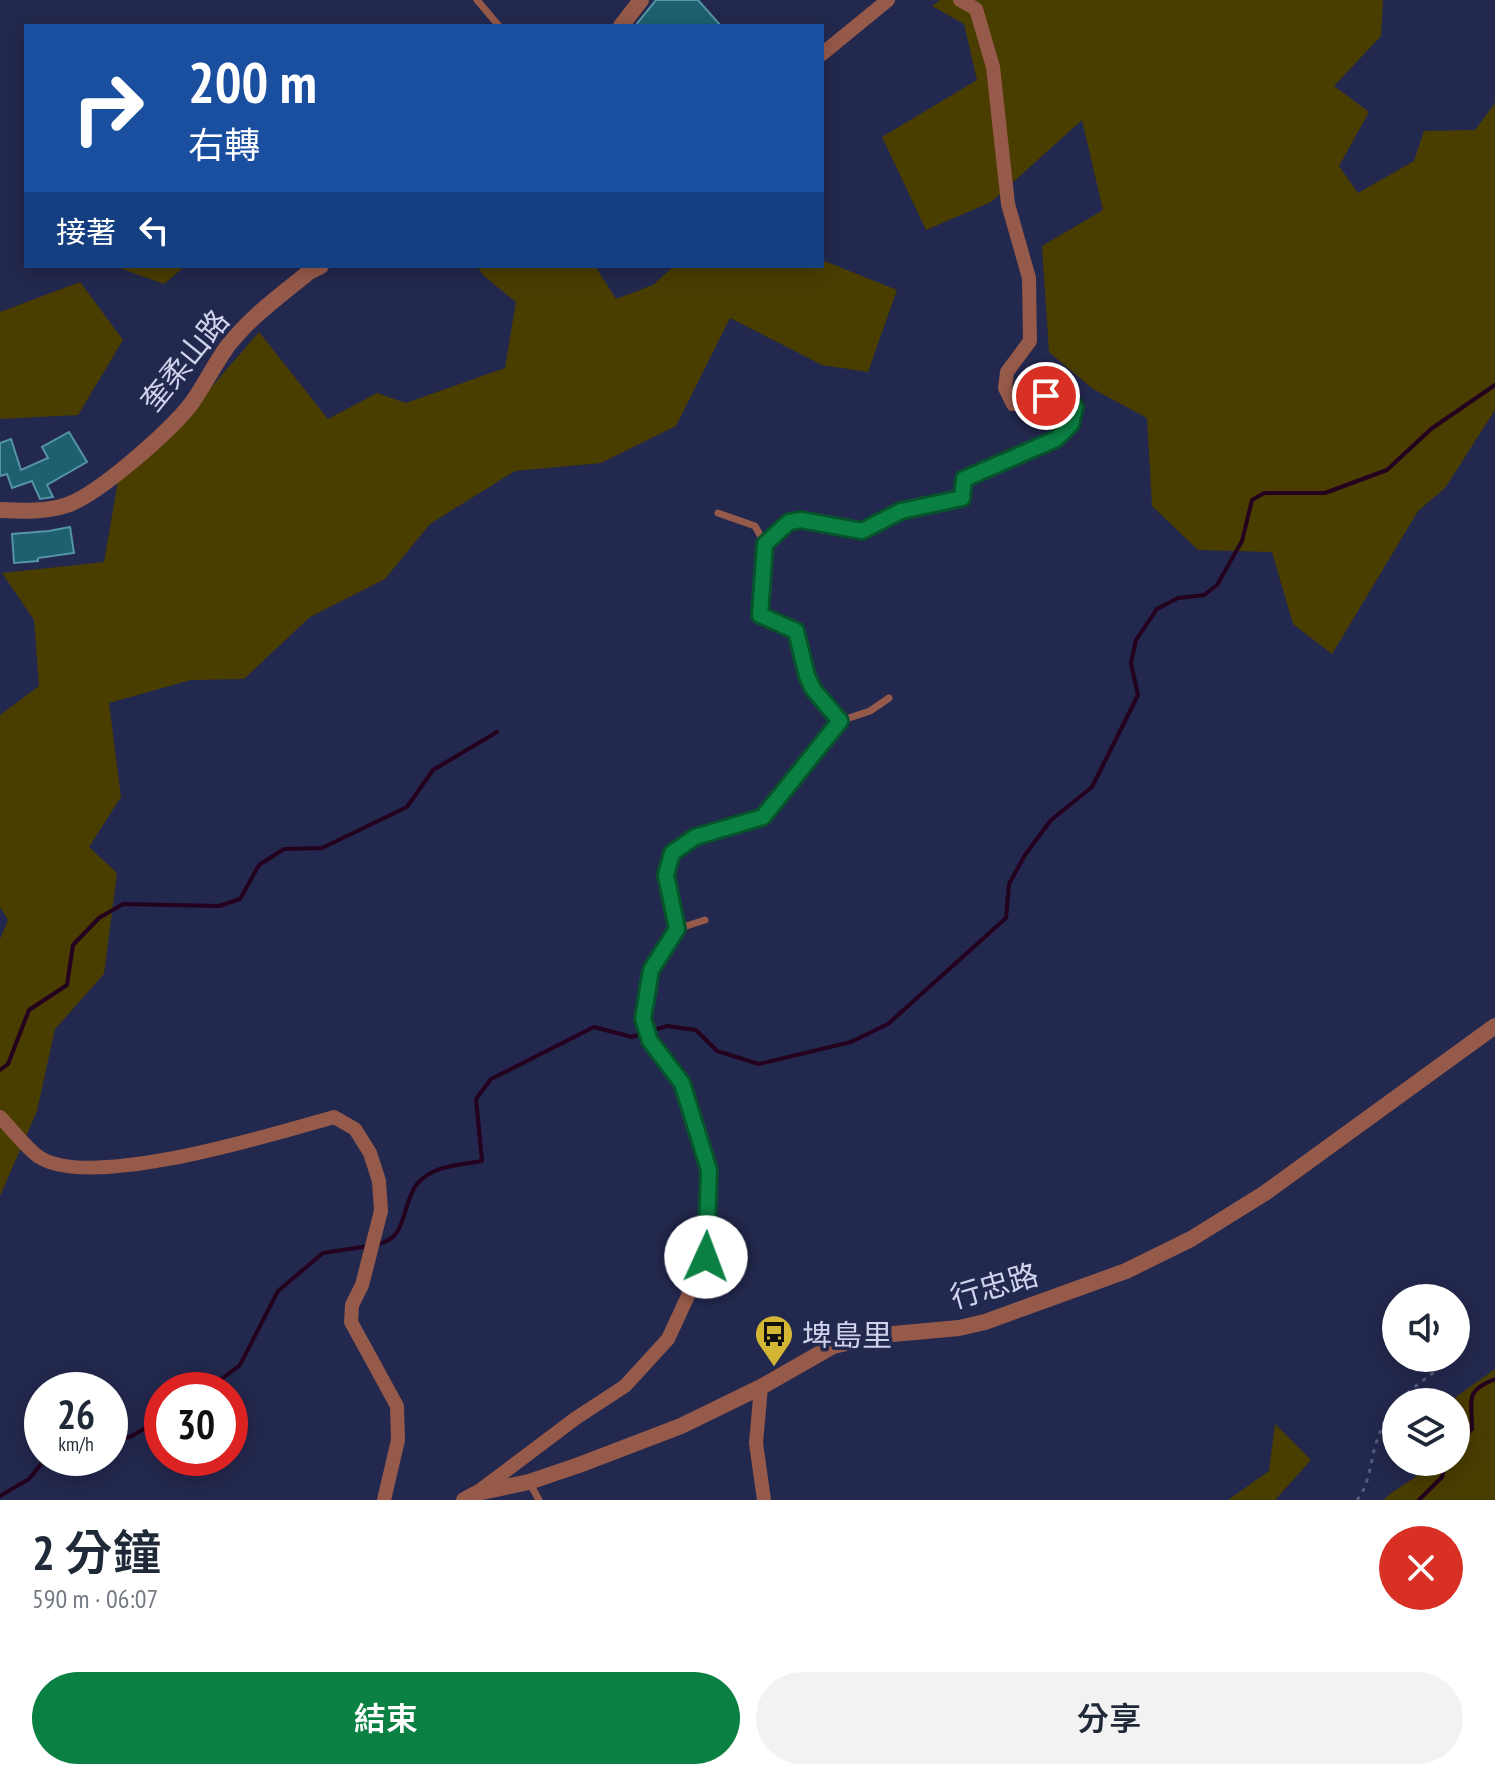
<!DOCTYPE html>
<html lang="zh-TW">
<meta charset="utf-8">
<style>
:root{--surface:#fff;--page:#f2f2f3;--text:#1f2937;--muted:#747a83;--accent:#0b8043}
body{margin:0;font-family:"PT Sans Narrow","Noto Sans TC",sans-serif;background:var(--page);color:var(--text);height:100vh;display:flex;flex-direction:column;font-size:30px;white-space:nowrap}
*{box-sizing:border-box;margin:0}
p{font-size:26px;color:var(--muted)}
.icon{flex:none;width:44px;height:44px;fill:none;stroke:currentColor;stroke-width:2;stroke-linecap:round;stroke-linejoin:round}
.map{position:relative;height:1500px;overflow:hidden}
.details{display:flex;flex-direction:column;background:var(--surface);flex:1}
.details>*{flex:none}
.hud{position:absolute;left:24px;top:24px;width:800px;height:244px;border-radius:0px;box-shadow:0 4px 20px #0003;background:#1a4fa0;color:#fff;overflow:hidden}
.buttons{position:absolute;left:1382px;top:1284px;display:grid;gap:16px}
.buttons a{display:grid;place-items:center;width:88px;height:88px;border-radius:50%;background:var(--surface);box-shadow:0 4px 20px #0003;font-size:40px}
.speed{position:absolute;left:24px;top:1372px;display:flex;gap:16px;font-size:40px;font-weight:700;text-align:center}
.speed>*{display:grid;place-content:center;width:104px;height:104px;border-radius:50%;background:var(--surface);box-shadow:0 4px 20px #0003;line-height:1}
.speed small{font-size:20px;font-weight:400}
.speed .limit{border:12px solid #d22;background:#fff;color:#111}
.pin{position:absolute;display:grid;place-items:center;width:68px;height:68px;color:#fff;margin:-34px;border:4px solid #fff;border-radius:50%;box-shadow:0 2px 8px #0007}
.me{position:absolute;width:88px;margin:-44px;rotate:2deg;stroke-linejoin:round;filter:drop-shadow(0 0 6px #0008)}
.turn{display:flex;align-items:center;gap:28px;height:168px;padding:0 32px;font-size:36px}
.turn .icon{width:104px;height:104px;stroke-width:2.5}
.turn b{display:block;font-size:56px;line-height:68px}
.then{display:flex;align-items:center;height:76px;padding:0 32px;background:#0003;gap:16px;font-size:30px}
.round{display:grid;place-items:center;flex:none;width:84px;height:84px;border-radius:42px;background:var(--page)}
.head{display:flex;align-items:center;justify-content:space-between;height:136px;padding:0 32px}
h1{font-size:48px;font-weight:600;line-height:60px}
.cta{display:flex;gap:16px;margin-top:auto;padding:16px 32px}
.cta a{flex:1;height:92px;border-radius:48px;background:var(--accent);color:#fff;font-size:32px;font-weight:600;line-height:92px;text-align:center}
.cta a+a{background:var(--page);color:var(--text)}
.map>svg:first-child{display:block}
</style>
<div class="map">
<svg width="1495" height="1500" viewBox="0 0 1495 1500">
<rect width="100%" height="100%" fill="#23284e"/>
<g fill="#4a3d00">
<path d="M940,0H1383L1381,36L1334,86L1369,112L1339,166L1358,193L1414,161L1424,131L1475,130L1495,103V410L1445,488L1418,511L1332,654L1293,624L1272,552L1198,550L1152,506L1147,418L1093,389L1049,352L1042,246L1103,210L1082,120L991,202L926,230L882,137L977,80L964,24L932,6Z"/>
<path d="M822,260L897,290L868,372L822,365L730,318L676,426L601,463L515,471L430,524L385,579L310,617L244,679L191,680L109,703L121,797L89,847L117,873L104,974L55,1029L37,1111L0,1196V939L8,920L0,907V715L39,686L34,620L2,573L104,562L119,475L175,429L259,332L328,419L377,393L406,403L505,368L516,302L484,276L477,266H595L616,299L653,285L674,266H822Z"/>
<path d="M114,266H185L164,284Z"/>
<path d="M80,282L123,340L78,415L0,419V312Z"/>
<path d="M1495,1369V1500H1384C1397,1485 1419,1481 1427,1462H1456L1454,1402L1456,1397Z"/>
<path d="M1275,1424L1311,1460L1275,1500H1228L1269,1471Z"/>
</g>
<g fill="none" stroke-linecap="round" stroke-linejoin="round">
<g stroke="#24011e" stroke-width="4">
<path d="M0,1070L8,1064L29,1010L67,985L73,945L99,918L123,904L219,906L240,899L259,865L284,849L322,848L407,807L433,770L497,732"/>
<path d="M377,1244C408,1240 401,1204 417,1184C433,1165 460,1165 482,1161L476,1099L491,1079L594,1027L632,1037L667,1026L696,1030L717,1051L759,1064L851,1042L888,1024L1006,918L1009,884L1025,855L1051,820L1092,787L1138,695L1131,663L1136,640L1157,609L1178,598L1204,595L1217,585L1242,541L1252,500L1264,493H1325L1387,470L1431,429L1495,385"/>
<path d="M207,1390L240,1365L278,1291L323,1253L369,1246"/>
<path d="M110,1440L130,1437L162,1418"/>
<path d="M1456,1445L1472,1429C1472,1399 1464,1391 1495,1379"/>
<path d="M0,1496L29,1479L46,1458"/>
<path d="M1419,1500L1442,1477L1446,1462"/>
</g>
</g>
<g fill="#1e606f" stroke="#5594a4" stroke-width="2">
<path d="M656,0H698L721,26H635Z"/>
<path d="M69,432L87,462L47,485L53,497L40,499L32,481L12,488L7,474L0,476V443L11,439L21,470L48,458L42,447Z"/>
<path d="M70,527L74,553L38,558V561L14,563L12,534L49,531Z"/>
</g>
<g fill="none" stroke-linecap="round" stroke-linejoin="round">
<path stroke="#585d7f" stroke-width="3" stroke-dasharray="4 6" stroke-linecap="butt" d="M1357,1500C1369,1485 1370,1465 1375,1447C1387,1404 1404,1395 1437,1370"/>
<g stroke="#965a4a" stroke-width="7">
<path d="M477,0L499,26"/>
<path d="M718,513L755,526L765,544"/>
<path d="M840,721L870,711L889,698"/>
<path d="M677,929L705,920"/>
<path d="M529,1482L539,1500"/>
</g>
<g stroke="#965a4a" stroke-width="14">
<path d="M822,54L888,0"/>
<path d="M0,1117C12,1129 25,1147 39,1157C91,1191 273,1134 334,1117L355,1129L370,1153L379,1181L381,1211L362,1285L352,1305L351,1322L397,1406L398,1440L384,1500"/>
<path d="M761,1387L756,1443L764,1500"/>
<path d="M479,1491L576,1418L625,1386L668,1339L706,1257L709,1170L682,1083L650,1041L643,1019L651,970L677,929L666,875L672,853L695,837L763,817L840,721L813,689L807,676L796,631L760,615L765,544L789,522L801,520L862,531L901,511L962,498L964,479L1056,439L1071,424L1075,407L1063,392L1013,404L1005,388L1007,372L1030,341L1029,278L1008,204L993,67L976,9L960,0"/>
</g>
<g stroke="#965a4a" stroke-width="16">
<path d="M621,26L641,0"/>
<path d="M0,510C22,511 46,512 67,505C99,494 170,431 191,404C204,386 214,365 227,347C250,317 281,295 309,272L321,266"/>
<path d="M464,1500L477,1493L529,1482L579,1465L681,1426L761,1387L833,1346L882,1335L959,1328L985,1322L1126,1271L1191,1239L1265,1193L1495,1026"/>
</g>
</g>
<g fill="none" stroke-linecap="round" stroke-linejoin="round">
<defs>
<path id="route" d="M706,1257L709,1170L682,1083L650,1041L643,1019L651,970L677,929L666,875L672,853L695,837L763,817L840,721L813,689L807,676L796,631L760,615L765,544L789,522L801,520L862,531L901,511L962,498L964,479L1056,439L1071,424L1075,407L1063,392L1046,396"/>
</defs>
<use href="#route" stroke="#07532c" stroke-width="20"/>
<use href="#route" stroke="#0b8043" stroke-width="14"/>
</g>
<defs>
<symbol id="bus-pin" viewBox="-11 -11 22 30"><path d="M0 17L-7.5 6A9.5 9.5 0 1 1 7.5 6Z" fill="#d4b635" stroke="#23284e"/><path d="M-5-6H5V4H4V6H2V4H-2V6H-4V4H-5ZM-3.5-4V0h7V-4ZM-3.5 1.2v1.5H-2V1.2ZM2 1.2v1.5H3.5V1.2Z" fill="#111"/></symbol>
</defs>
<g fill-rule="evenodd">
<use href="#bus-pin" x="752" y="1312" width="44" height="60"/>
</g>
<g text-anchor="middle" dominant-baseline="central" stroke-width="7" stroke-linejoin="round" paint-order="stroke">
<g font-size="30" fill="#ced3ec" stroke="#23284e">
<text transform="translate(184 360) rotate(-51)">奎柔山路</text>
<text transform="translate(994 1285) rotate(-16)">行忠路</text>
</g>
<g font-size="30" fill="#ced3ec" stroke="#23284e" text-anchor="start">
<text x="802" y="1334">埤島里</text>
</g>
</g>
</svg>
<div class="buttons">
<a><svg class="icon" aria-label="sound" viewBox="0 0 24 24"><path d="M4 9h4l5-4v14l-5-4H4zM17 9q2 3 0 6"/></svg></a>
<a><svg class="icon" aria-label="layers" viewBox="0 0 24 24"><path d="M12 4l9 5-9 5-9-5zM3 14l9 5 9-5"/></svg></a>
</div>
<div class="speed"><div>26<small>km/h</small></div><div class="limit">30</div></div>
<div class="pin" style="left:1046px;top:396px;background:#d93025"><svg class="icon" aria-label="arrive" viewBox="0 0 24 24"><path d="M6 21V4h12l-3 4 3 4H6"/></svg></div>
<svg class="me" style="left:706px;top:1257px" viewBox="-20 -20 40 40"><circle r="19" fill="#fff"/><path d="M0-13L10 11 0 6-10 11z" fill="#0b8043"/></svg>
<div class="hud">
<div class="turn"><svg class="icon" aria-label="right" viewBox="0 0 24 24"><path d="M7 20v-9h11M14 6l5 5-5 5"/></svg><div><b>200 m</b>右轉</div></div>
<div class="then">接著<svg class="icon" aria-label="left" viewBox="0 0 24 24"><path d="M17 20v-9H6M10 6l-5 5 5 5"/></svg></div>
</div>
</div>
<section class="details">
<div class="head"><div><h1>2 分鐘</h1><p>590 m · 06:07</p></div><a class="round" style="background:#d93025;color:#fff"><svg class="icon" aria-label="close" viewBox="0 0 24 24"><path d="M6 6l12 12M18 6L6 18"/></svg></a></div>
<div class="cta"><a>結束</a><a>分享</a></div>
</section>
